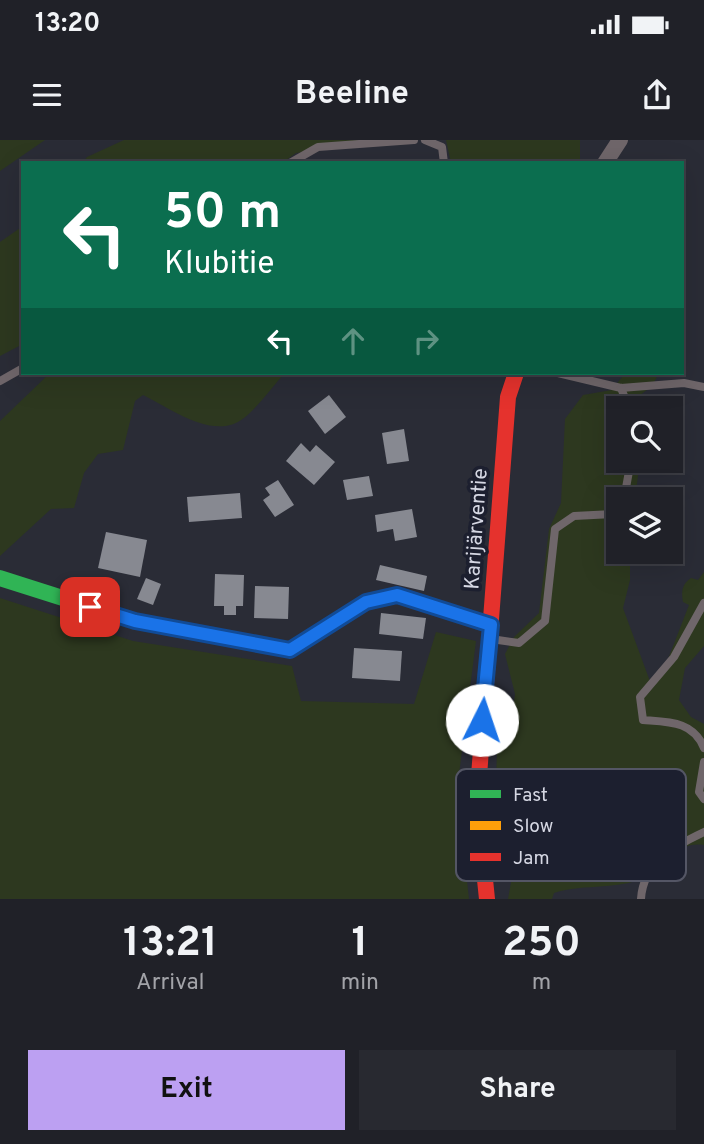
<!DOCTYPE html>
<meta charset="utf-8">
<style>
:root{--surface:#202128;--page:#282930;--text:#f1f3f6;--muted:#a2a3a8;--line:#3d3e45;--accent:#bca0f2}
body{margin:0;font-family:Overpass,sans-serif;background:var(--page);color:var(--text);height:100vh;display:flex;flex-direction:column;font-size:26px;white-space:nowrap}
*{box-sizing:border-box;margin:0}
p{font-size:23px;color:var(--muted)}
.icon{flex:none;width:38px;height:38px;fill:none;stroke:currentColor;stroke-width:2;stroke-linecap:round;stroke-linejoin:round}
.map{position:relative;height:759px;overflow:hidden}
.details{display:flex;flex-direction:column;background:var(--surface);flex:1}
.details>*{flex:none}
.hud{position:absolute;left:21px;top:21px;width:663px;height:214px;border-radius:0px;box-shadow:0 7px 28px #0002,0 0 0 2px var(--line);background:#0b6e4f;color:#fff;overflow:hidden}
.fabs{position:absolute;left:606px;top:256px;display:grid;gap:14px}
.fabs a{display:grid;place-items:center;width:77px;height:77px;border-radius:0px;background:var(--surface);box-shadow:0 7px 28px #0002,0 0 0 2px var(--line);font-size:35px}
.pin{position:absolute;display:grid;place-items:center;width:60px;height:60px;color:#fff;margin:-30px;border-radius:14px;box-shadow:0 4px 10px #0006}
.me{position:absolute;width:77px;margin:-38px;rotate:4deg;stroke-linejoin:round;filter:drop-shadow(0 0 5px #0008)}
.turn{display:flex;align-items:center;gap:24px;height:147px;padding:0 28px;font-size:32px}
.turn .icon{width:91px;height:91px;stroke-width:2.5}
.turn b{display:block;font-size:49px;line-height:60px}
.lanes{display:flex;align-items:center;height:66px;padding:0 28px;background:#0003;justify-content:center;gap:35px;direction:ltr}
.lanes .off{opacity:.35}
.eta{display:flex;justify-content:space-evenly;align-items:center;height:119px;text-align:center}
.eta b{font-size:42px;font-weight:700;line-height:49px}
.button{display:flex;gap:14px;margin-top:auto;padding:14px 28px}
.button a{flex:1;height:80px;border-radius:0px;background:var(--accent);color:#111;font-size:28px;font-weight:700;line-height:80px;text-align:center}
.button a+a{background:var(--page);color:var(--text)}
.status{display:flex;justify-content:space-between;align-items:center;height:49px;padding:0 35px;background:var(--surface);direction:ltr}
.status svg{height:19px;fill:currentColor}
header{display:flex;justify-content:space-between;align-items:center;height:91px;padding:0 28px;background:var(--surface);font-size:32px;font-weight:700}
.map>svg:first-child{display:block}
</style>
<div class="status"><b>13:20</b><svg viewBox="0 0 49 12"><path d="M0 12V9h3v3zM5 12V6h3v6zM10 12V3h3v9zM15 12V0h3v12zM26 1h20v11H26zM47 4h2v5h-2z"/></svg></div>
<header><svg class="icon" aria-label="menu" viewBox="0 0 24 24"><path d="M4 6h16M4 12h16M4 18h16"/></svg>Beeline<svg class="icon" aria-label="share" viewBox="0 0 24 24"><path d="M12 15V3M7 8l5-5 5 5M5 13v7h14v-7"/></svg></header>
<div class="map">
<svg width="704" height="759" viewBox="0 0 704 759">
<rect width="100%" height="100%" fill="#2a2c36"/>
<g fill="#2d381f">
<path d="M0,0H45L0,31Z"/>
<path d="M124,0H379L296,13L282,23H82L87,17Z"/>
<path d="M446,0H580V23H451Z"/>
<path d="M23,86V204L0,216V102Z"/>
<path d="M50,233H285C272,247 259,266 244,278C214,302 170,268 143,255L135,261L123,310L98,314L84,333L74,368L51,369L0,416V281Z"/>
<path d="M625,233H659L652,246L635,259L637,268H618V320H640L635,359H618V411H630V440L623,468L651,544L661,537L689,465L683,462C681,452 682,444 691,438L698,440L704,432V506L685,528L679,560L691,577L704,584V705C678,701 669,723 649,735C623,751 584,743 554,753L552,759H508L511,742L496,643L497,610L511,585L515,554L505,514L514,497L539,473L549,389L561,363L565,279L583,255L612,250Z"/>
<path d="M0,458L133,501L292,526L301,561L414,564L436,492L476,501L457,650L469,759H0Z"/>
</g>
<g fill="#878991">
<path d="M329,255L346,277L325,294L308,271Z"/>
<path d="M404,289L409,321L387,324L382,293Z"/>
<path d="M301,303L310,312L316,305L335,322L314,345L286,321Z"/>
<path d="M369,336L373,356L347,360L343,340Z"/>
<path d="M278,340L294,365L275,377L263,360L270,355L265,348Z"/>
<path d="M240,353L242,378L189,382L187,357Z"/>
<path d="M412,369L417,397L395,401L393,389L377,392L375,375Z"/>
<path d="M106,392L147,400L140,437L98,428Z"/>
<path d="M380,425L427,436L424,451L376,440Z"/>
<path d="M215,434L244,435L243,466H236V475H224V466H214Z"/>
<path d="M146,438L161,444L153,465L137,459Z"/>
<path d="M255,446L289,447L288,479L254,478Z"/>
<path d="M381,473L426,478L423,499L379,494Z"/>
<path d="M354,508L402,511L400,541L352,538Z"/>
</g>
<g fill="none" stroke-linecap="round" stroke-linejoin="round">
<g stroke="#6f666a" stroke-width="8">
<path d="M425,0L442,7L444,23"/>
<path d="M290,23L318,7L414,0"/>
<path d="M558,233L621,248L684,243L704,247"/>
<path d="M0,241L23,228"/>
<path d="M621,248L629,268"/>
<path d="M624,359L631,320"/>
<path d="M704,463L674,517L640,557L643,580C669,582 693,581 704,608"/>
<path d="M491,499L519,503L545,481L555,389L574,376L613,374L618,367"/>
<path d="M704,622L699,652L704,659"/>
<path d="M641,759C643,723 674,706 704,692"/>
</g>
<path stroke="#6f666a" stroke-width="16" d="M605,23L620,0"/>
<path stroke="#30b455" stroke-width="16" d="M0,438L135,481L290,510L342,477"/>
<path stroke="#ff9f0a" stroke-width="16" d="M342,477L366,462L397,455L491,485"/>
<path stroke="#e5322d" stroke-width="16" d="M487,759L477,662L508,257L516,233"/>
</g>
<g fill="none" stroke-linecap="round" stroke-linejoin="round">
<defs>
<path id="route" d="M90,467L135,481L290,510L366,462L397,455L491,485L482,580"/>
</defs>
<use href="#route" stroke="#114b97" stroke-width="18"/>
<use href="#route" stroke="#1a73e8" stroke-width="12"/>
</g>
<g text-anchor="middle" dominant-baseline="central" stroke-width="7" stroke-linejoin="round" paint-order="stroke">
<g font-size="21" fill="#d5d7e3" stroke="#1c1f2f">
<text transform="translate(477 389) rotate(-86)">Karijärventie</text>
</g>
</g>
<rect x="456" y="629" width="230" height="112" rx="10" fill="#1c1f2f" stroke="#545665" stroke-width="2"/>
<rect x="470" y="650" width="31" height="8" fill="#30b455"/>
<rect x="470" y="681" width="31" height="9" fill="#ff9f0a"/>
<rect x="470" y="713" width="31" height="8" fill="#e5322d"/>
<g font-size="19" fill="#d5d7e3">
<text x="513" y="661">Fast</text>
<text x="513" y="692">Slow</text>
<text x="513" y="724">Jam</text>
</g>
</svg>
<div class="fabs">
<a><svg class="icon" aria-label="search" viewBox="0 0 24 24"><circle cx="10" cy="10" r="6"/><path d="M15 15l6 6"/></svg></a>
<a><svg class="icon" aria-label="layers" viewBox="0 0 24 24"><path d="M12 4l9 5-9 5-9-5zM3 14l9 5 9-5"/></svg></a>
</div>
<div class="pin" style="left:90px;top:467px;background:#d93025"><svg class="icon" aria-label="arrive" viewBox="0 0 24 24"><path d="M6 21V4h12l-3 4 3 4H6"/></svg></div>
<svg class="me" style="left:482px;top:580px" viewBox="-20 -20 40 40"><circle r="19" fill="#fff"/><path d="M0-13L10 11 0 6-10 11z" fill="#1a73e8"/></svg>
<div class="hud">
<div class="turn"><svg class="icon" aria-label="left" viewBox="0 0 24 24"><path d="M17 20v-9H6M10 6l-5 5 5 5"/></svg><div><b>50 m</b>Klubitie</div></div>
<div class="lanes"><svg class="icon" aria-label="left" viewBox="0 0 24 24"><path d="M17 20v-9H6M10 6l-5 5 5 5"/></svg><svg class="icon off" aria-label="ahead" viewBox="0 0 24 24"><path d="M12 20V5M6 11l6-6 6 6"/></svg><svg class="icon off" aria-label="right" viewBox="0 0 24 24"><path d="M7 20v-9h11M14 6l5 5-5 5"/></svg></div>
</div>
</div>
<section class="details">
<div class="eta">
<div><b>13:21</b><p>Arrival</p></div>
<div><b>1</b><p>min</p></div>
<div><b>250</b><p>m</p></div>
</div>
<div class="button"><a>Exit</a><a>Share</a></div>
</section>
